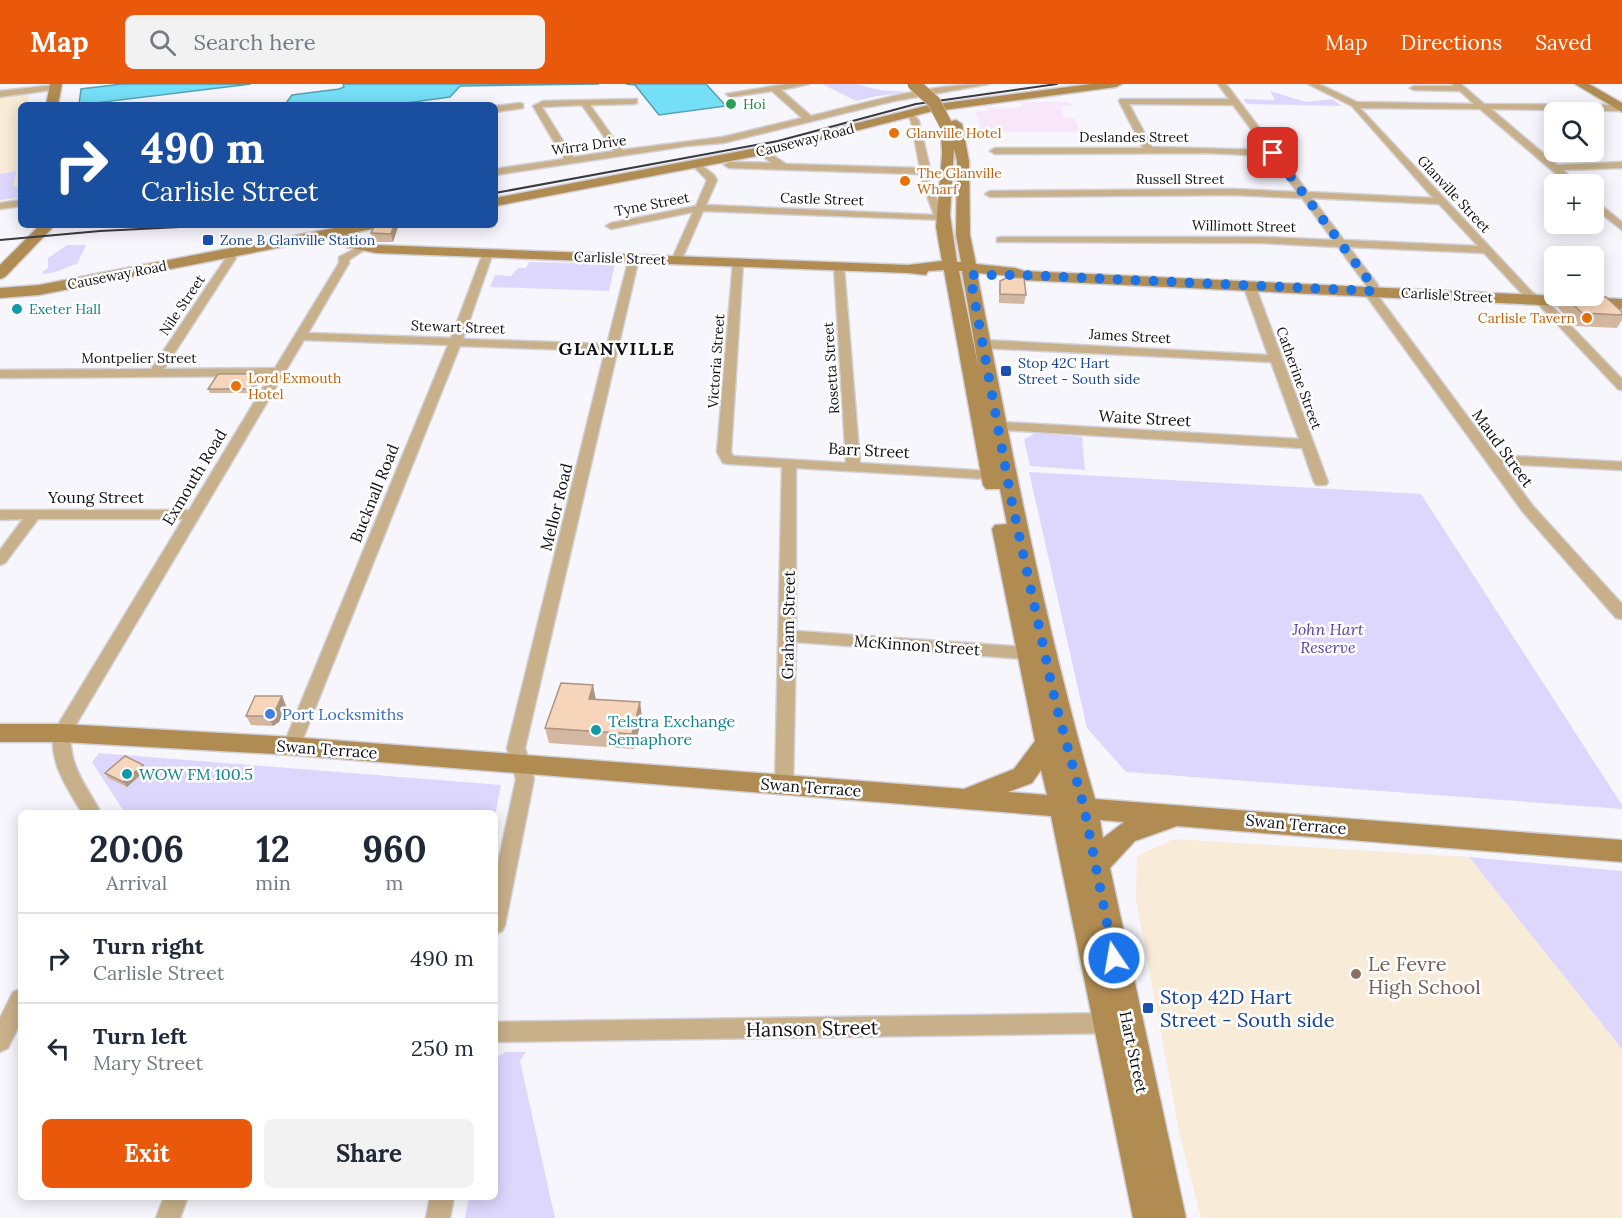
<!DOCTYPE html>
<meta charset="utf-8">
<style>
:root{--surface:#fff;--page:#f2f2f3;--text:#1f2937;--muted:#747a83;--line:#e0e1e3;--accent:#ea580c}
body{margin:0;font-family:Lora,serif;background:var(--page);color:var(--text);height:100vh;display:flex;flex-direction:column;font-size:22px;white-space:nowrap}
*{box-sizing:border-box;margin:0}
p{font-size:20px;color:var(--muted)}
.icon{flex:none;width:33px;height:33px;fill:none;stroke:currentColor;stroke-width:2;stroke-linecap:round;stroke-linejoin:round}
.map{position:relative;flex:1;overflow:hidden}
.panel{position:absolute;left:18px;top:726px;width:480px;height:390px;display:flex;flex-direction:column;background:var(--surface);border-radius:9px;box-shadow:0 3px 15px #0003}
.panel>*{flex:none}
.top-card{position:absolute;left:18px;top:18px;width:480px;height:126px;border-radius:9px;box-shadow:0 3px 15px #0003;background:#1a4fa0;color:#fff;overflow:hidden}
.buttons{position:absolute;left:1544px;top:18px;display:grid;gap:12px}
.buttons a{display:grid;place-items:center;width:60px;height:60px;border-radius:9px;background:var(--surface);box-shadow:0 3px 15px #0003;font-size:30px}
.pin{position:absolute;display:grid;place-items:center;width:51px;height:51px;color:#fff;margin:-26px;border-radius:12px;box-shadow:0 3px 9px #0006}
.me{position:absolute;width:66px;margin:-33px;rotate:348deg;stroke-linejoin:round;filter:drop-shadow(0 0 4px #0008)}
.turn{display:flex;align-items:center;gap:21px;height:126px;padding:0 24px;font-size:27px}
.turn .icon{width:78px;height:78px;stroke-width:2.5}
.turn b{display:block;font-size:42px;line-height:51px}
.eta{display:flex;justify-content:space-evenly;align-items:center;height:102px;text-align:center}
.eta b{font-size:36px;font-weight:700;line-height:42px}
.primary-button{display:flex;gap:12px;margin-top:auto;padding:12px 24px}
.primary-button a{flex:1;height:69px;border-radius:9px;background:var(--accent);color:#fff;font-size:24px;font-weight:700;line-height:69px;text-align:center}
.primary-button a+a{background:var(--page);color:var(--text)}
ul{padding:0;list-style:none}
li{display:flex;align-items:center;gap:18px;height:90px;padding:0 24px;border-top:2px solid var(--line)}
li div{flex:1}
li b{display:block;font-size:22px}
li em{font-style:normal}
header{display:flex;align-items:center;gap:36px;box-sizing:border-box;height:84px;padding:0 30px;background:var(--accent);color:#fff}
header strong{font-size:28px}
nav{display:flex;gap:33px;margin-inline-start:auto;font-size:21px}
.search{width:420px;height:54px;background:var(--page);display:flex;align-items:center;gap:15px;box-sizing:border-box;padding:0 21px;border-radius:9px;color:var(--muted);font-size:22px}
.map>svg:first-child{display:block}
</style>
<header>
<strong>Map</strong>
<div class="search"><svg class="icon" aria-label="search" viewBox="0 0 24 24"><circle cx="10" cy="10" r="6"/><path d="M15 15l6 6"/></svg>Search here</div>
<nav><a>Map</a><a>Directions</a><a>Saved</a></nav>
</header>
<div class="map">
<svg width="1622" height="1134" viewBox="0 0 1622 1134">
<rect width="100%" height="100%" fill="#f7f6fd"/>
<path fill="#f7e7f9" d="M1021,18H1070L1071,22H1061L1062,27L1064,34H1074L1081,48H982L976,28L991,26L981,23L997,25L1022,23Z"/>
<g fill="#f8ebd7">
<path d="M27,9L29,11L28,21H21V114L0,117V13Z"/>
<path d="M1174,755L1469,773L1622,965V1134H1201L1180,1052L1136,815L1137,772Z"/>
</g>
<g fill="#ddd7fe">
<path d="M822,0H856L880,6L907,8L877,12L856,17Z"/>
<path d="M1270,7L1306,18L1332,15L1342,22L1247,20L1243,15L1275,16Z"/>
<path d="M16,87L13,103L21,102V113L0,116V90Z"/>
<path d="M67,161H86L77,180C63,184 58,189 43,190L42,188L48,184V174Z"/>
<path d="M529,178H530L615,180L609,207L490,203L495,191L511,192L518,184H526Z"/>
<path d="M1036,349L1082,353L1085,386L1030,382L1024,355Z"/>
<path d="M1029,388L1421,410L1622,721V725L1126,688L1087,644Z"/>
<path d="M99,669L501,701L495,731V729H125L92,678Z"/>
<path d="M1469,773L1622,787V965Z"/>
<path d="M506,968H526L520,977L555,1134H465L469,1113H495V974Z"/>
</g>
<g fill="#76dff8" stroke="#58a1b4" stroke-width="1.5">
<path d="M122,0H251L79,21L81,5Z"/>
<path d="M343,0H599L460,2L450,13L391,21L280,19H286L292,11L339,5L344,3Z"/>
<path d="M626,0H706L726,22L659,31L635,1Z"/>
</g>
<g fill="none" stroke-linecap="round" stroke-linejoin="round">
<defs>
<g id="street">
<path d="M786,0H809L781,6L811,32C869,18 929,0 989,0L894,17L723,59L687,62L495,91V85L564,75L533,22L543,17L637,15V19L634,20L590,21L622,66L723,53L802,34L772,7L730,13L726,10ZM582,21L614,67L573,73L542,23Z"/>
<path d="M1218,0H1226L1308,108L1433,114L1352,22L1308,0H1319L1357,18L1474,20L1460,7L1414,6L1410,4L1414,2H1454L1452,0H1461L1484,20L1622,21V27L1491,25L1557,81L1622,78V84L1563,86L1578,100H1568L1480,25L1360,24L1532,208L1548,218L1622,295V306L1618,305L1540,222L1524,212L1484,169L1349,163L1378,201V212L1496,371L1622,378V386L1502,380L1533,422L1622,520V535L1616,534L1523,428L1368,214L1366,201L1338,163L1262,159L997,158V154L1001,153H1262L1333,156L1302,114L1232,111L990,113L985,110L990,107L1232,105L1297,108L1271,72L1207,69L995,70L990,67L995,64H1143L1119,17L1120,15H1229ZM1129,20L1233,21L1267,66L1152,63ZM1312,114L1439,120L1478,162L1344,156Z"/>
<path d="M55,1H58V5L0,13V7Z"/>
<path d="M520,19L523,20V24L495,28V22Z"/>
<path d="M910,26L919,37L930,84L927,87L940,124L948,134L947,136L703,127L682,175L677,178L672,175L693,128L611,145L606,142L611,139L696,122L707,96L691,80L696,77L714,91L717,96L706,121L934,131L919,90L729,84L724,81L729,78L771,79L757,67L762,64L786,80L920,84L911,37L906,29Z"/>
<path d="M1593,115L1622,138V146L1593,123Z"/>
<path d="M21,116V122L0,125V119Z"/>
<path d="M362,161L367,164L349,176V179L308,249L451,254L483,169L488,166L493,169L463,255L607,260L629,174L634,171L639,174L525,664L534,695L505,841L502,847L495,850V793L516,695L507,664L605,267L460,262L298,667L292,669L286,667L283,662L448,261L304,256L71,649C68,682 87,702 101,729H82C67,703 50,681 53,649L183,435H38L5,479L0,481V466L23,435L0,436V426H189L270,292L0,294V286L151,285L226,174L227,168L232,165L237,168L236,174L164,285L275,284L339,179V173Z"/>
<path d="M738,175L743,178L731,368L733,372L846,379L834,183L839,180L844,183L860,379L1004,388L1011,392L1004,396L796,384V547L1039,564L1045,566L1047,570L1045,574L1039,576L796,558L793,701L791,706L784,708L777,706L775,701L782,383L728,380L723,379L717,368L733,178Z"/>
<path d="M1249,198L1255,201L1328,398L1326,401H1316L1314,398L1302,364L985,345L978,341L985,337L1299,355L1271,278L983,264L977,260L983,256L1268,271L1243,201Z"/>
<path d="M21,905V938L8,964L0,968V934L13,908Z"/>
<path d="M1115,929L1123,932L1126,939L1123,946L1115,949L495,958V938Z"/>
<path d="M164,1113H188L180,1134H156Z"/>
<path d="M430,1113H454L450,1134H426Z"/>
</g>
<g id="secondary">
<path d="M50,0H62L58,21H46Z"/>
<path d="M1091,0H1122L1116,3L929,28L762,71L495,122V114L762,63L929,21Z"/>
<path d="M1575,0H1589L1622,19V28Z"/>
<path d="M956,36L962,40L969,77L970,151L976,180L1015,184L1024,187L1622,215V225L1021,196L1012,192L977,189C1011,365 1045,542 1095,715L1622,756V778L1177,742L1135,757L1110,784L1186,1134H1133L1051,732L292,671L62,658H0V640H62L292,653L964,705L1014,685L1035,657L992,445L995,441L1007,440L1000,405H986L983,401L944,186L928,187L926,191L908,189L376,169L346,163L333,153L39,211L0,214V204L39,201L350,141H379L377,144L347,150L356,157L376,161L908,181L942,177L936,143L942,70L941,46L943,43H951L952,37ZM954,65L957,77L956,151L961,178H957L950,131ZM959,187H962L979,286ZM1041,686L1047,711L1008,708L1032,699ZM1100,736L1124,738L1103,754Z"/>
<path d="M40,141H55L5,193L0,195V181Z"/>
</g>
</defs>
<use href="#street" stroke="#d2d1d8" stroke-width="3"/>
<use href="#secondary" stroke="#d2d1d8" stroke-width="3"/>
<use href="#street" fill="#c8b08a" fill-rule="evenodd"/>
<use href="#secondary" fill="#b18c52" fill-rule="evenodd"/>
<g stroke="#3b3a40" stroke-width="2">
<path d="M495,109L778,57L916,20L1057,0"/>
<path d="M0,156L100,147L220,141"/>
</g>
<defs>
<path id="secondary-bridge" d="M914,0L934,18L946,41"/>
</defs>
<use href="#secondary-bridge" stroke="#d2d1d8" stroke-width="14" stroke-linecap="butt"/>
<use href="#secondary-bridge" stroke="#b18c52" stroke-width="13"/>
</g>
<g fill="#d4b7a0">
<path d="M398,143L393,158H373L371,149Z"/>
<path d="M1000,197L1026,211L1024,220L999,219V206Z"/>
<path d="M1564,212H1580L1622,228V236L1617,244L1575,242L1558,224Z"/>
<path d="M260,290L262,294L252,309H210L208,305Z"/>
<path d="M282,612L286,622L279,638L273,642L251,641L246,632Z"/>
<path d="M596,615L642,633L634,665L549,659L545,644Z"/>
<path d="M146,686L127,703L108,694L105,689Z"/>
</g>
<g fill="#ac9582">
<path d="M394,141H398V143L393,158L391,150Z"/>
<path d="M260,290L262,294L252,309L250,305Z"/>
<path d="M593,601L596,616L589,615Z"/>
<path d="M282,612L286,622L279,638L273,642L268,632Z"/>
<path d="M640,618L642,633L634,665L632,650Z"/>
<path d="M143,681L146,686L127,703L123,698Z"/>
</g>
<g fill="#f6d5ba" stroke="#ac9582" stroke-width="1.5">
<path d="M375,141H394L391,150L371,149Z"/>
<path d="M1008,193L1024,194L1026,211L1000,210V197Z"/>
<path d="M1565,212L1606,213L1622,228V231L1582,229Z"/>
<path d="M218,290H260L250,305H208Z"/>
<path d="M561,599L593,601L589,615L640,618L632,650L545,644Z"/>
<path d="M255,612H282L274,629L268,632H246Z"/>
<path d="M125,672L143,681L123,698L105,689Z"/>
</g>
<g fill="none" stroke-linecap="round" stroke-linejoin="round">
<path stroke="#1a73e8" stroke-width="10" stroke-dasharray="0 18" d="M1114,874L1084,723L1056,621L1011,414L970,191H1021L1372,207V201L1273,69"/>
</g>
<circle fill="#2e9e5b" stroke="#fff" stroke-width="2" cx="731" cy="20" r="6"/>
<g fill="#e8710a" stroke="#fff" stroke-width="2">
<circle cx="894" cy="49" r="6"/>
<circle cx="905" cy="97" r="6"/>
<circle cx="1587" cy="234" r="6"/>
<circle cx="236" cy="302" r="6"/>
</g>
<g fill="#1a4fb4" stroke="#fff" stroke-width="2">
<rect x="202" y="150" width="12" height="12" rx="3"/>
<rect x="1000" y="281" width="12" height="12" rx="3"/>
<rect x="1142" y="918" width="12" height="12" rx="3"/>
</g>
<g fill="#0f9aa8" stroke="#fff" stroke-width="2">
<circle cx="17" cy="225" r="6"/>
<circle cx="596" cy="646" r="6"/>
<circle cx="127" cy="690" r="6"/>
</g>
<circle fill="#3f7fe0" stroke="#fff" stroke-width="2" cx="270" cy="630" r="6"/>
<circle fill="#8d6e63" stroke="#fff" stroke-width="2" cx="1356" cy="890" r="6"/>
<g text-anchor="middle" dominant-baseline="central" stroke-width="5" stroke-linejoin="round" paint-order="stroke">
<g font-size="14" fill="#27864d" stroke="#fff" text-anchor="start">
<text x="743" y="20">Hoi</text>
</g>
<g font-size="14" fill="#c56008" stroke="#fff" text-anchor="start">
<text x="906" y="49">Glanville Hotel</text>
<text x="917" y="89">The Glanville<tspan x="917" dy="16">Wharf</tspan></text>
<text x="1575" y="234" text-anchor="end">Carlisle Tavern</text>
<text x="248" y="294">Lord Exmouth<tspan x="248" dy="16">Hotel</tspan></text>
</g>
<g font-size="14" fill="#111016" stroke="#fff">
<text x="1134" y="53">Deslandes Street</text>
<text transform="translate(805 56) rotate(-14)">Causeway Road</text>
<text transform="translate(589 61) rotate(-8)">Wirra Drive</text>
<text x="1180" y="95">Russell Street</text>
<text transform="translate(1454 110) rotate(47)">Glanville Street</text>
<text transform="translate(822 115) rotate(2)">Castle Street</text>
<text transform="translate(652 120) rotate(-11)">Tyne Street</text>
<text transform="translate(1244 142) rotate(1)">Willimott Street</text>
<text transform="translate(620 174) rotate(2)">Carlisle Street</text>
<text transform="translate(117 191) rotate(-11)">Causeway Road</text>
<text transform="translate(1447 211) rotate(3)">Carlisle Street</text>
<text transform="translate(182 221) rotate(-56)">Nile Street</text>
<text transform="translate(458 243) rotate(2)">Stewart Street</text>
<text transform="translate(1130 252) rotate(3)">James Street</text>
<text x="139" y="274">Montpelier Street</text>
<text transform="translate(716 277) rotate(-86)">Victoria Street</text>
<text transform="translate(831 284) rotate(-94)">Rosetta Street</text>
<text transform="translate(1299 294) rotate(70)">Catherine Street</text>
</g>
<g font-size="14" fill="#164399" stroke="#fff" text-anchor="start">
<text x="220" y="156">Zone B Glanville Station</text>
<text x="1018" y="279">Stop 42C Hart<tspan x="1018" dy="16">Street - South side</tspan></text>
</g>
<g font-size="14" fill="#0d838f" stroke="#fff" text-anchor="start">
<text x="29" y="225">Exeter Hall</text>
</g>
<g font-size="16" fill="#111016" stroke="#fff">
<text transform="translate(1145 334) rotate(3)">Waite Street</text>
<text transform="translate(1503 364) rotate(54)">Maud Street</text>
<text transform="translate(869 366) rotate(3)">Barr Street</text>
<text transform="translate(194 393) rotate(-59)">Exmouth Road</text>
<text transform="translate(374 409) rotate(-68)">Bucknall Road</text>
<text x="96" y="413">Young Street</text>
<text transform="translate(556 423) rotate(-76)">Mellor Road</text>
<text transform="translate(788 541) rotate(-89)">Graham Street</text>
<text transform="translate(917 561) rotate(4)">McKinnon Street</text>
<text transform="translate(327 665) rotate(4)">Swan Terrace</text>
<text transform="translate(811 703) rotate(4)">Swan Terrace</text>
<text transform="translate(1296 740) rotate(5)">Swan Terrace</text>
<text transform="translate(1134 968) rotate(78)">Hart Street</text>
</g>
<g font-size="16" font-style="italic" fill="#5b3da4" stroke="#fff">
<text x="1328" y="545">John Hart<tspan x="1328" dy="18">Reserve</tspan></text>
</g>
<g font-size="16" fill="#366cbe" stroke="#fff" text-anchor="start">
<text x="282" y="630">Port Locksmiths</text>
</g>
<g font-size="16" fill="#0d838f" stroke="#fff" text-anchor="start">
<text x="608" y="637">Telstra Exchange<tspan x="608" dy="18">Semaphore</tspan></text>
<text x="139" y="690">WOW FM 100.5</text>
</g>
<g font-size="18" font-weight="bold" letter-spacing="1.5" fill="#111016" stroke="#fff">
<text x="617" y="264">GLANVILLE</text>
</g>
<g font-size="20" fill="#785e54" stroke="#fff" text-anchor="start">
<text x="1368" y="879">Le Fevre<tspan x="1368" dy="23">High School</tspan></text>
</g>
<g font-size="20" fill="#164399" stroke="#fff" text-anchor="start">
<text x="1160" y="912">Stop 42D Hart<tspan x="1160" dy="23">Street - South side</tspan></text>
</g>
<g font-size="20" fill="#111016" stroke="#fff">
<text transform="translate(812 944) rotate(-1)">Hanson Street</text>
</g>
</g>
</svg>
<div class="buttons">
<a><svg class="icon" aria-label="search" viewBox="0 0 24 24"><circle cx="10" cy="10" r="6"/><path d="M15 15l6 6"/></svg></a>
<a>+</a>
<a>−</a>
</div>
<div class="pin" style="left:1273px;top:69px;background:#d93025"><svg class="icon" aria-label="arrive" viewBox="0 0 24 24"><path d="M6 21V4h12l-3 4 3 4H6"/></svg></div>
<svg class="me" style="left:1114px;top:874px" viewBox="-20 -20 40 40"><circle r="17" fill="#1a73e8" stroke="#fff" stroke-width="3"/><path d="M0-11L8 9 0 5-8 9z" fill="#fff"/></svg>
<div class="top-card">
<div class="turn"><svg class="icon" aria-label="right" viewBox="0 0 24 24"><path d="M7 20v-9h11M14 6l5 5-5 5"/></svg><div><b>490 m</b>Carlisle Street</div></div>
</div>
<section class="panel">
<div class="eta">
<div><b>20:06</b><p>Arrival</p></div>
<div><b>12</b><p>min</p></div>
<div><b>960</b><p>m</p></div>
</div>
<ul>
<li><svg class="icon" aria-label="right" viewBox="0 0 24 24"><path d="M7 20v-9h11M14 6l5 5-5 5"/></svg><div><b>Turn right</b><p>Carlisle Street</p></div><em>490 m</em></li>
<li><svg class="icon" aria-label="left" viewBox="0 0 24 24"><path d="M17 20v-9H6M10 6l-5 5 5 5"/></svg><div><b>Turn left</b><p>Mary Street</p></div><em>250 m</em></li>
</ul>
<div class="primary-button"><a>Exit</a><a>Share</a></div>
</section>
</div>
